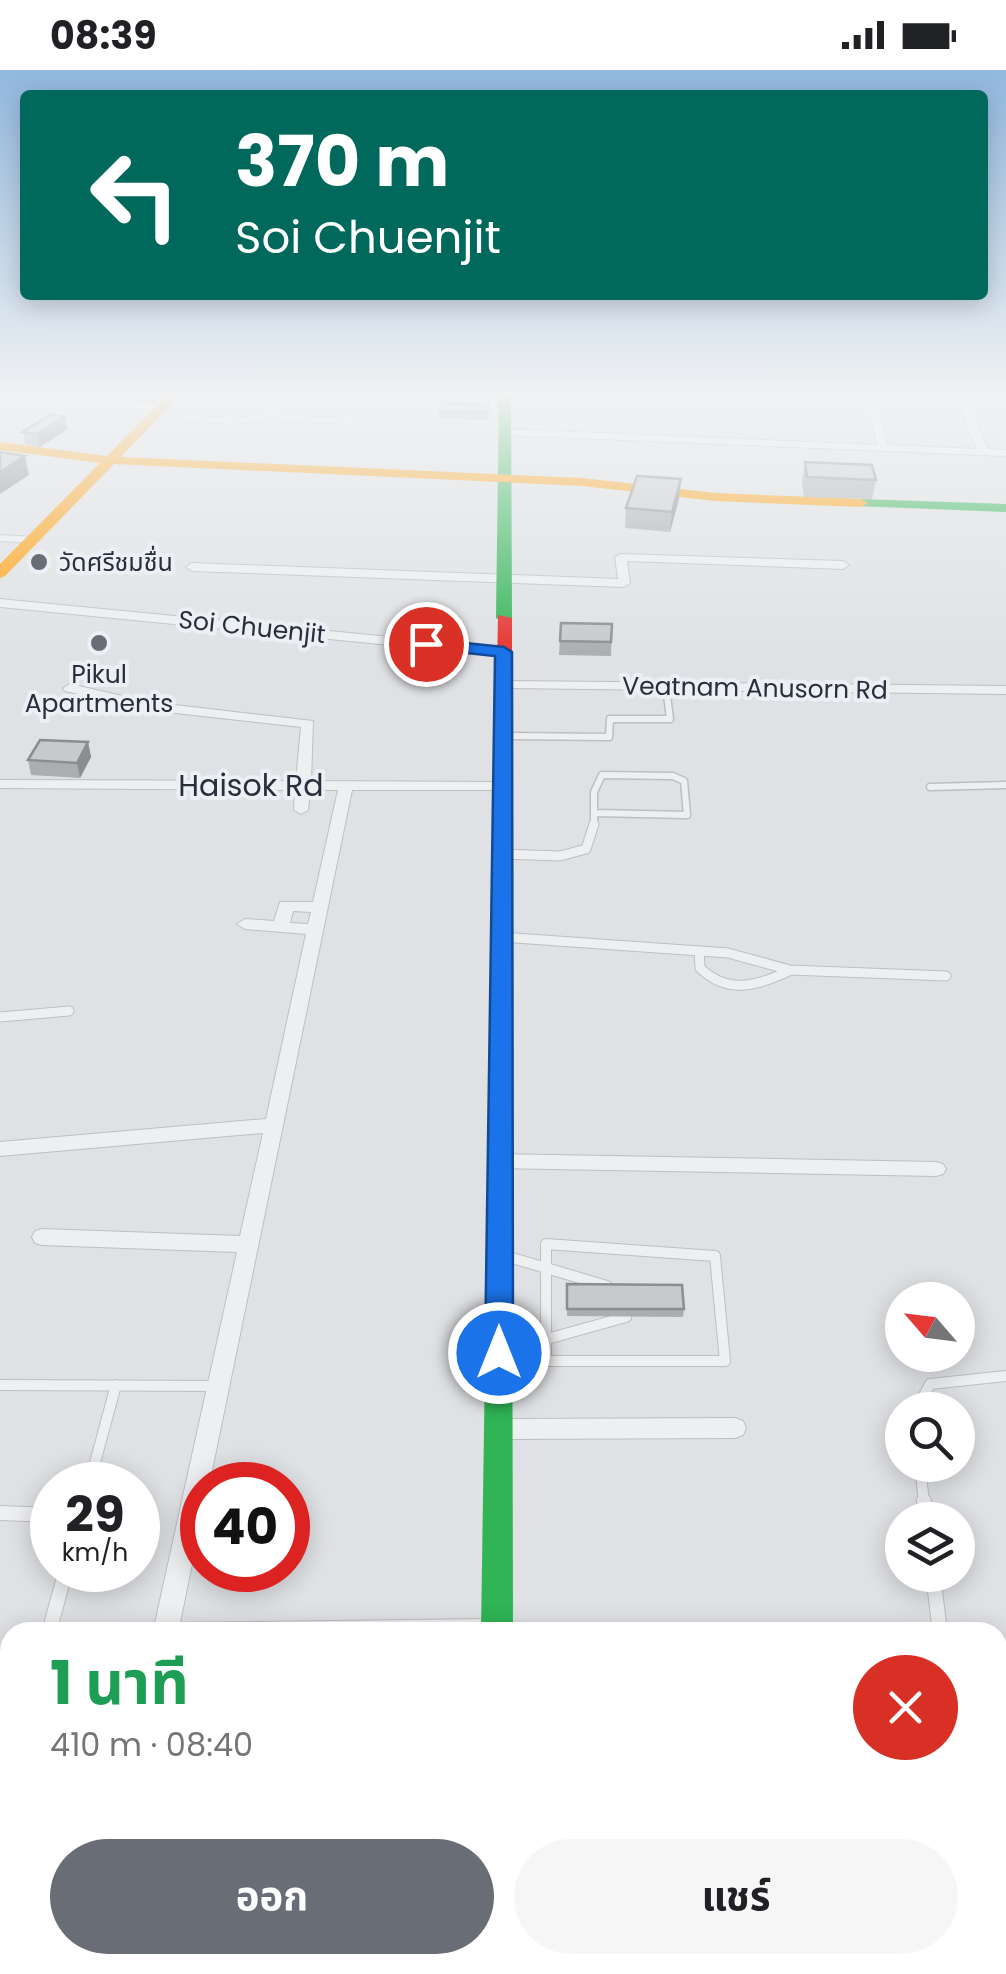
<!DOCTYPE html>
<html lang="th">
<meta charset="utf-8">
<style>
:root{--surface:#fff;--page:#f6f6f6;--text:#202124;--muted:#757577;--accent:#686d76}
body{margin:0;font-family:Poppins,"Noto Sans Thai",sans-serif;background:var(--page);color:var(--text);height:100vh;display:flex;flex-direction:column;font-size:38px;white-space:nowrap}
*{box-sizing:border-box;margin:0}
p{font-size:32px;color:var(--muted)}
.icon{flex:none;width:55px;height:55px;fill:none;stroke:currentColor;stroke-width:2;stroke-linecap:round;stroke-linejoin:round}
.map{position:relative;flex:1;overflow:hidden}
.side{position:absolute;left:0px;top:1552px;width:1008px;height:352px;display:flex;flex-direction:column;background:var(--surface);border-radius:30px 30px 0 0;box-shadow:0 5px 25px #0003}
.side>*{flex:none}
.guide{position:absolute;left:20px;top:20px;width:968px;height:210px;border-radius:10px;box-shadow:0 5px 25px #0003;background:#00695c;color:#fff;overflow:hidden}
.needle{width:65px;rotate:298deg}
.fabs{position:absolute;left:885px;top:1212px;display:grid;gap:20px}
.fabs a{display:grid;place-items:center;width:90px;height:90px;border-radius:50%;background:var(--surface);box-shadow:0 5px 25px #0003;font-size:50px}
.speed{position:absolute;left:30px;top:1392px;display:flex;gap:20px;font-size:50px;font-weight:700;text-align:center}
.speed>*{display:grid;place-content:center;width:130px;height:130px;border-radius:50%;background:var(--surface);box-shadow:0 5px 25px #0003;line-height:1}
.speed small{font-size:25px;font-weight:400}
.speed .limit{border:15px solid #d22;background:#fff;color:#111}
.pin{position:absolute;display:grid;place-items:center;width:85px;height:85px;color:#fff;margin:-42px;border:5px solid #fff;border-radius:50%;box-shadow:0 2px 10px #0007}
.me{position:absolute;width:110px;margin:-55px;rotate:0deg;stroke-linejoin:round;filter:drop-shadow(0 0 8px #0008)}
.turn{display:flex;align-items:center;gap:35px;height:210px;padding:0 50px;font-size:45px}
.turn .icon{width:130px;height:130px;stroke-width:2.5}
.turn b{display:block;font-size:70px;line-height:85px}
.round{display:grid;place-items:center;flex:none;width:105px;height:105px;border-radius:52px;background:var(--page)}
.summary{display:flex;align-items:center;justify-content:space-between;height:170px;padding:0 50px}
h1{font-size:60px;font-weight:700;line-height:75px;color:#1e9e55}
.action{display:flex;gap:20px;margin-top:auto;padding:20px 50px}
.action a{flex:1;height:115px;border-radius:60px;background:var(--accent);color:#fff;font-size:40px;font-weight:700;line-height:115px;text-align:center}
.action a+a{background:var(--page);color:var(--text)}
.status{display:flex;justify-content:space-between;align-items:center;height:70px;padding:0 50px;background:var(--surface);direction:ltr}
.status svg{height:28px;fill:currentColor}
.map>svg:first-child{display:block}
</style>
<div class="status"><b>08:39</b><svg viewBox="0 0 49 12"><path d="M0 12V9h3v3zM5 12V6h3v6zM10 12V3h3v9zM15 12V0h3v12zM26 1h20v11H26zM47 4h2v5h-2z"/></svg></div>
<div class="map">
<svg width="1006" height="1904" viewBox="0 0 1006 1904">
<rect width="100%" height="100%" fill="#dfe1e4"/>
<g fill="none" stroke-linecap="round" stroke-linejoin="round">
<defs>
<g id="lane-far4">
<path d="M593,324L732,329"/>
<path d="M986,324H1006"/>
<path d="M505,334L472,338L471,351L505,354"/>
<path d="M183,347L232,352L267,346L365,353"/>
</g>
<g id="lane-far3">
<path d="M503,666L609,667L610,649H670L666,617"/>
<path d="M930,717L1006,715"/>
<path d="M594,756V722L602,705L673,706L684,711L687,745L595,743"/>
</g>
<g id="lane-far2">
<path d="M504,784L560,786L586,779L594,754"/>
<path d="M502,867L728,883L790,900L946,906"/>
<path d="M699,881L700,898C728,925 757,916 789,901"/>
<path d="M0,947L69,941"/>
</g>
<g id="lane-far1">
<path d="M546,1174L715,1186L725,1291H546Z"/>
<path d="M502,1185L607,1216"/>
<path d="M504,1281L626,1247L625,1239"/>
<path d="M0,1315L217,1316"/>
<path d="M916,1340L930,1314L1006,1306"/>
<path d="M920,1395L924,1433"/>
<path d="M89,1415L116,1315"/>
</g>
<g id="lane">
<path d="M924,1431L926,1450"/>
<path d="M0,1443L52,1445"/>
<path d="M933,1505L940,1562"/>
<path d="M170,1560L489,1556"/>
<path d="M49,1562L66,1500"/>
<path d="M0,1586H10"/>
<path d="M998,1593H1006"/>
</g>
<g id="street">
<path d="M0,324L162,335L167,338L162,341L0,328Z"/>
<path d="M863,324H873L888,375L977,379L954,324H964L988,379L1006,380V386L505,365L500,362L505,359L878,375Z"/>
<path d="M0,465L33,467L39,470L33,473L0,471Z"/>
<path d="M621,484L843,491L849,495L843,499L627,491L630,513L624,517L192,501L186,497L192,493L618,509L615,487Z"/>
<path d="M0,529L504,578L510,582L504,586L0,537Z"/>
<path d="M503,611L1006,616V624L498,618V612Z"/>
<path d="M70,614L149,632L313,651L311,711L502,712L509,716L502,720H352L209,1415H202V1446L178,1562H153L237,1182L42,1175L35,1173L32,1167L35,1161L42,1159L240,1166L263,1063L0,1086V1072L266,1049L306,864L245,859L237,854L245,849L274,851L280,832H313L338,720H310L308,740L301,744L294,740L295,720L0,718V710L296,711L301,657L149,640L65,621L63,618ZM293,841L311,842L308,854L290,853Z"/>
<path d="M500,1084L936,1092L943,1094L946,1099L943,1104L936,1106L500,1098L493,1096L490,1091L493,1086Z"/>
<path d="M735,1348L743,1351L746,1358L743,1365L735,1368L498,1369L490,1366L487,1359L490,1352L498,1349Z"/>
<path d="M79,1895H109L107,1904H77Z"/>
</g>
</defs>
<use href="#lane-far4" stroke="#bdbfc2" stroke-width="6"/>
<use href="#lane-far3" stroke="#bdbfc2" stroke-width="9"/>
<use href="#lane-far2" stroke="#bdbfc2" stroke-width="11"/>
<use href="#lane-far1" stroke="#bdbfc2" stroke-width="12"/>
<use href="#lane" stroke="#bdbfc2" stroke-width="16"/>
<use href="#street" stroke="#bdbfc2" stroke-width="2"/>
<use href="#lane-far4" stroke="#eeeff0" stroke-width="5"/>
<use href="#lane-far3" stroke="#eeeff0" stroke-width="6"/>
<use href="#lane-far2" stroke="#eeeff0" stroke-width="9"/>
<use href="#lane-far1" stroke="#eeeff0" stroke-width="10"/>
<use href="#lane" stroke="#eeeff0" stroke-width="14"/>
<use href="#street" fill="#eeeff0" fill-rule="evenodd"/>
<g fill="#30b455" fill-rule="evenodd">
<path d="M499,324H511L512,548L504,553L496,548Z"/>
<path d="M861,429L1006,434V442L856,436V430Z"/>
<path d="M500,1082L509,1084L512,1091L513,1562H481L488,1091L491,1084Z"/>
<rect x="471" y="1895" width="38" height="9"/>
</g>
<path fill="#ff9f0a" fill-rule="evenodd" d="M168,324H181L121,387L582,408L715,423L861,429L868,433L861,437L715,431L582,416L114,394L5,506L0,508V494L100,393L0,380V372L107,386Z"/>
<path fill="#e5322d" fill-rule="evenodd" d="M498,545L512,548V1091L509,1098H491L488,1091Z"/>
</g>
<g fill="#abadaf">
<path d="M108,324H165L155,334L132,332L131,326L126,331L109,330Z"/>
<path d="M489,335L487,350L439,348V341Z"/>
<path d="M68,359L40,377L25,374L23,362Z"/>
<path d="M805,392L876,410L872,429L804,427L802,412Z"/>
<path d="M679,429L670,462L625,458L626,438Z"/>
<path d="M561,553L612,554L611,586L559,585Z"/>
<path d="M88,672L91,687L80,708L31,705L28,690Z"/>
<path d="M567,1214L684,1239L683,1247L567,1246Z"/>
</g>
<g fill="#8b8d8f">
<path d="M154,324H165L155,334Z"/>
<path d="M65,347L68,359L40,377L37,364Z"/>
<path d="M25,386L29,405L0,424V402Z"/>
<path d="M681,409L679,429L670,462L672,442Z"/>
<path d="M88,672L91,687L80,708L77,693Z"/>
<path d="M245,1895H256L254,1904H243Z"/>
</g>
<g fill="#c7c9cc" stroke="#8b8d8f" stroke-width="2.5">
<path d="M442,333L489,335L487,343L439,341Z"/>
<path d="M51,344L65,347L37,364L23,362Z"/>
<path d="M0,382L25,386L0,402Z"/>
<path d="M805,392L872,395L876,410L807,407Z"/>
<path d="M637,406L681,409L672,442L626,438Z"/>
<path d="M561,553L612,554L611,572L560,571Z"/>
<path d="M40,670L88,672L77,693L28,690Z"/>
<path d="M567,1214L682,1215L684,1239H567Z"/>
<path d="M126,1895H245L243,1904H124Z"/>
</g>
<linearGradient id="sky" x2="0" y2="1"><stop stop-color="#91b8de"/><stop offset="0.55" stop-color="#f1f2f3"/><stop offset="1" stop-color="#f1f2f3" stop-opacity="0"/></linearGradient>
<rect width="1006" height="590" fill="url(#sky)"/>
<path fill="#1a73e8" stroke="#114b97" stroke-width="2.5" d="M426,569L504,577L512,582L513,1283L509,1291L499,1295L489,1291L485,1283L495,586L420,578L418,574Z"/>
<g fill="#686d76" stroke="#eceff4" stroke-width="4">
<circle cx="39" cy="492" r="10"/>
<circle cx="99" cy="573" r="10"/>
</g>
<g text-anchor="middle" dominant-baseline="central" stroke-width="8" stroke-linejoin="round" paint-order="stroke">
<g font-size="25" fill="#282f3b" stroke="#eceff4" text-anchor="start">
<text x="59" y="492">วัดศรีชมชื่น</text>
<text x="99" y="604" text-anchor="middle">Pikul<tspan x="99" dy="29">Apartments</tspan></text>
</g>
<g font-size="25" fill="#282f3b" stroke="#eceff4">
<text transform="translate(252 557) rotate(6)">Soi Chuenjit</text>
<text transform="translate(755 618) rotate(1)">Veatnam Anusorn Rd</text>
</g>
<g font-size="30" fill="#282f3b" stroke="#eceff4">
<text x="251" y="715">Haisok Rd</text>
</g>
</g>
</svg>
<div class="fabs">
<a><svg class="needle" viewBox="-14 -14 28 28"><path d="M0-13l5 13h-10z" fill="#e53935"/><path d="M0 13l5-13h-10z" fill="#757577"/></svg></a>
<a><svg class="icon" aria-label="search" viewBox="0 0 24 24"><circle cx="10" cy="10" r="6"/><path d="M15 15l6 6"/></svg></a>
<a><svg class="icon" aria-label="layers" viewBox="0 0 24 24"><path d="M12 4l9 5-9 5-9-5zM3 14l9 5 9-5"/></svg></a>
</div>
<div class="speed"><div>29<small>km/h</small></div><div class="limit">40</div></div>
<div class="pin" style="left:426px;top:574px;background:#d93025"><svg class="icon" aria-label="arrive" viewBox="0 0 24 24"><path d="M6 21V4h12l-3 4 3 4H6"/></svg></div>
<svg class="me" style="left:499px;top:1283px" viewBox="-20 -20 40 40"><circle r="17" fill="#1a73e8" stroke="#fff" stroke-width="3"/><path d="M0-11L8 9 0 5-8 9z" fill="#fff"/></svg>
<div class="guide">
<div class="turn"><svg class="icon" aria-label="left" viewBox="0 0 24 24"><path d="M17 20v-9H6M10 6l-5 5 5 5"/></svg><div><b>370 m</b>Soi Chuenjit</div></div>
</div>
<section class="side">
<div class="summary"><div><h1>1 นาที</h1><p>410 m · 08:40</p></div><a class="round" style="background:#d93025;color:#fff"><svg class="icon" aria-label="close" viewBox="0 0 24 24"><path d="M6 6l12 12M18 6L6 18"/></svg></a></div>
<div class="action"><a>ออก</a><a>แชร์</a></div>
</section>
</div>
